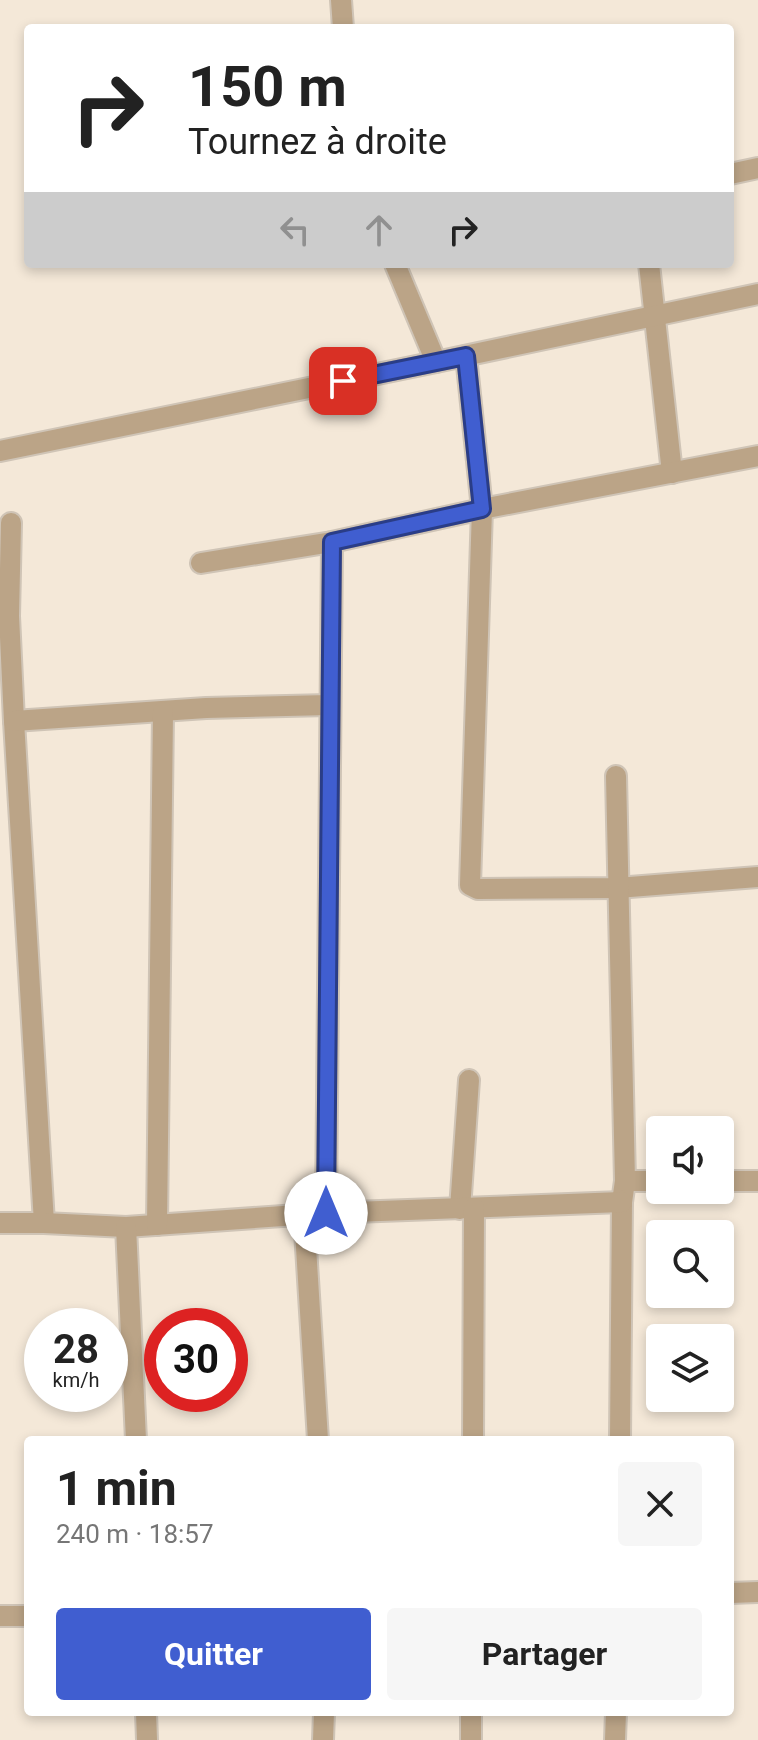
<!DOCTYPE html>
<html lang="fr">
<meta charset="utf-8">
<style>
:root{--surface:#fff;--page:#f6f6f6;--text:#222;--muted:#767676;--accent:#405ed0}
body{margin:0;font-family:Roboto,sans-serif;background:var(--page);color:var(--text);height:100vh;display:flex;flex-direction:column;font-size:30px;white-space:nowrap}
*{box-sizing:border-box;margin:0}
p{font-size:26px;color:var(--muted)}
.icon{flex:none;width:44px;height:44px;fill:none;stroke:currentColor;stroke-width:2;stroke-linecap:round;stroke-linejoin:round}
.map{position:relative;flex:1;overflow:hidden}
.sheet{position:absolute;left:24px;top:1436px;width:710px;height:280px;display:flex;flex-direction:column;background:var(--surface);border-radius:8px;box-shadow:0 4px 12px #0003}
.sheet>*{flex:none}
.top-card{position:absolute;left:24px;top:24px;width:710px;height:244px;border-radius:8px;box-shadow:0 4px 12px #0003;background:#fff;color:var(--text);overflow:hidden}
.fabs{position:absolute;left:646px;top:1116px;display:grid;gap:16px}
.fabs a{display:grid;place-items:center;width:88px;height:88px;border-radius:8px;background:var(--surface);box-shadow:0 4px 12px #0003;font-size:40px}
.speed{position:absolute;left:24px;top:1308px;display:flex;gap:16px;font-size:40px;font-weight:700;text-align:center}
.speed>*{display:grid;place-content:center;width:104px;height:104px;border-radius:50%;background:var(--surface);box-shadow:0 4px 12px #0003;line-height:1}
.speed small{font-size:20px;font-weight:400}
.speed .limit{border:12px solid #d22;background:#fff;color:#111}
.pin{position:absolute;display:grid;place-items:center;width:68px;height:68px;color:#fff;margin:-34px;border-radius:16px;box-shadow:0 4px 12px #0006}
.me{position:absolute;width:88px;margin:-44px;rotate:0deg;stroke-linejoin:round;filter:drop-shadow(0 0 6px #0008)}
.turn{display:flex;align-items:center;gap:28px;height:168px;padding:0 32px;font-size:36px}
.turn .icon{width:104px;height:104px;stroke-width:2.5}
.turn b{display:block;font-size:56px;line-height:68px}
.lanes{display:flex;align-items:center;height:76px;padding:0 32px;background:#0003;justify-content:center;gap:40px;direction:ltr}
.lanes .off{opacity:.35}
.round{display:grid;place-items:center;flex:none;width:84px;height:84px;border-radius:8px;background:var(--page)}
.head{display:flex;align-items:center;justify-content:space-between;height:136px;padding:0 32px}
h1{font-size:48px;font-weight:700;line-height:60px}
.button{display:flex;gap:16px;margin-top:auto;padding:16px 32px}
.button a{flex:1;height:92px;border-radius:8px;background:var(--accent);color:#fff;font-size:32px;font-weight:700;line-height:92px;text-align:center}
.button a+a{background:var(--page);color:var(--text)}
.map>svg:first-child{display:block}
</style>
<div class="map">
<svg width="758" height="1740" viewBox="0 0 758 1740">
<rect width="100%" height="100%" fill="#f4e8d8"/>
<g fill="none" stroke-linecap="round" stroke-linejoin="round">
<defs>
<g id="minor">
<path d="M341,0L343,28"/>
<path d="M730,174L758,168"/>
<path d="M395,264L436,362"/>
<path d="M649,264L672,473"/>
<path d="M466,356L482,509L470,885L478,889L617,888L758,877"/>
<path d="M0,451L436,362L758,294"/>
<path d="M11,523L9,616L14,721L44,1223"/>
<path d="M201,563L332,542L482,509L758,456"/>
<path d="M14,721L206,708L329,705"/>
<path d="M616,776L625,1181L622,1202L620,1440"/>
<path d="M625,1181H660"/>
<path d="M720,1181H758"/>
<path d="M460,1209L469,1080"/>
<path d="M326,1213L332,542"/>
<path d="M304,1215L318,1440"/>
<path d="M0,1223H44L126,1227L326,1213L622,1202"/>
<path d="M157,1225L163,712"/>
<path d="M126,1227L136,1440"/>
<path d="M473,1440L474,1208"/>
<path d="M730,1593L758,1592"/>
<path d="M0,1616H28"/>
<path d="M146,1712L147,1740"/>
<path d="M323,1740L324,1712"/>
<path d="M471,1740V1712"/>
<path d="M615,1740L616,1712"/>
</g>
</defs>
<use href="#minor" stroke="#cfc4b6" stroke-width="24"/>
<use href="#minor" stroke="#bba487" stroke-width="20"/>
</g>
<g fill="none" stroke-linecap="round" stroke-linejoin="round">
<defs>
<path id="route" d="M326,1213L332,542L482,509L466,356L343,381"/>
</defs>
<use href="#route" stroke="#2a3d87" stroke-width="20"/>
<use href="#route" stroke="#405ed0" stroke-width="14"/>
</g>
</svg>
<div class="fabs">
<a><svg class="icon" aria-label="sound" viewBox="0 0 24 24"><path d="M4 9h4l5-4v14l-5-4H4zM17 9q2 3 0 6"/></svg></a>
<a><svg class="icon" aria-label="search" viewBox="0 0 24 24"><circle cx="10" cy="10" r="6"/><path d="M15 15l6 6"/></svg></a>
<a><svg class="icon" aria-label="layers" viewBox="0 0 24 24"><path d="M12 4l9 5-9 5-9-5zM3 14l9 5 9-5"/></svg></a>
</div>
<div class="speed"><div>28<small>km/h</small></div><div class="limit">30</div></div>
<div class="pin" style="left:343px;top:381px;background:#d93025"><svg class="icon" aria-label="arrive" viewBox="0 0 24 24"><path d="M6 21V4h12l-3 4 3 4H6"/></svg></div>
<svg class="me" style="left:326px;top:1213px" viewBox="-20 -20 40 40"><circle r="19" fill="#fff"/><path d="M0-13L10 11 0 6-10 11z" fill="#405ed0"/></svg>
<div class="top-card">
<div class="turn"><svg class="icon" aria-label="right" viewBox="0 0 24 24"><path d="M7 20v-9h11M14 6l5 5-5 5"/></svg><div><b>150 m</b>Tournez à droite</div></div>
<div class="lanes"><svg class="icon off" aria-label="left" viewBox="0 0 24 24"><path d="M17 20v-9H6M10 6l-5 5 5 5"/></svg><svg class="icon off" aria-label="ahead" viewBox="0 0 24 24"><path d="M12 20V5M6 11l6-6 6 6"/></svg><svg class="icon" aria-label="right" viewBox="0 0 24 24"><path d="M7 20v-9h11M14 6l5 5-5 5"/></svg></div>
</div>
<section class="sheet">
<div class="head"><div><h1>1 min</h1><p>240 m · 18:57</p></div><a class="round"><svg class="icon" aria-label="close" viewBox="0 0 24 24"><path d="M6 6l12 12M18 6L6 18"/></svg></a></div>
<div class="button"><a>Quitter</a><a>Partager</a></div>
</section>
</div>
